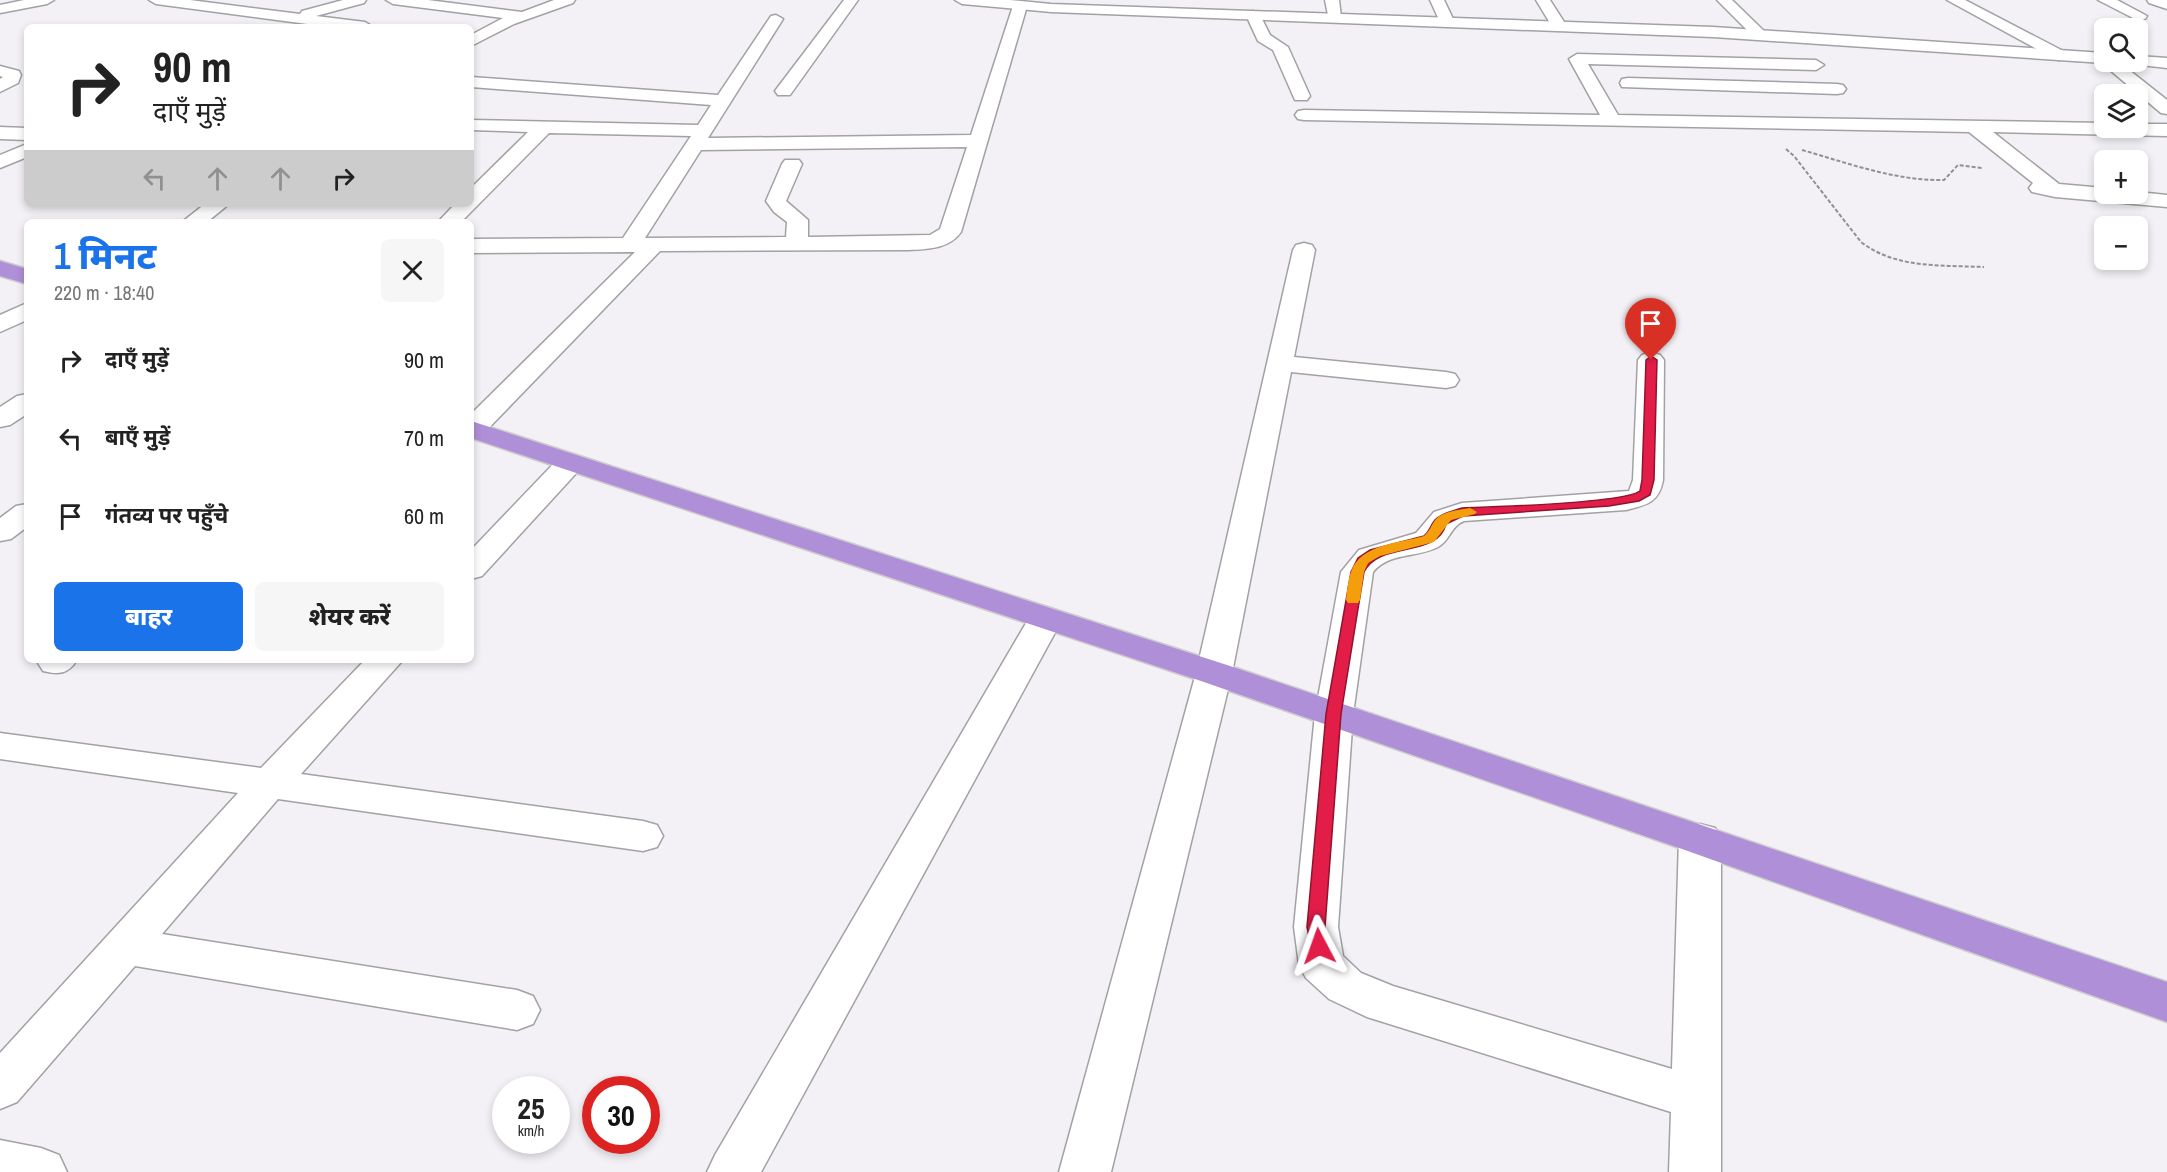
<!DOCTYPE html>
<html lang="hi">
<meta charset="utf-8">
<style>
:root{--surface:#fff;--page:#f6f6f6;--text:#222;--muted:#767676;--accent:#1a73e8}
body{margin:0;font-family:"Archivo Narrow","Noto Sans Devanagari",sans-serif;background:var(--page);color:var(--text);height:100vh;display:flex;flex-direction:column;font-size:22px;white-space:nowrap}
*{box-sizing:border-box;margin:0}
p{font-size:20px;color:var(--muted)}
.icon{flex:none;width:33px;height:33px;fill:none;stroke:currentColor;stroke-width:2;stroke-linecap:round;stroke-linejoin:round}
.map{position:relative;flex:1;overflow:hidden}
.sheet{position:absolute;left:24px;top:219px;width:450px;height:444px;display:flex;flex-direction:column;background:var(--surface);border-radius:9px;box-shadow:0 3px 9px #0003}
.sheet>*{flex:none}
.guide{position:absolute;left:24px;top:24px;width:450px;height:183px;border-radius:9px;box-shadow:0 3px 9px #0003;background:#fff;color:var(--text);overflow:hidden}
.controls{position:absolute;left:2094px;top:18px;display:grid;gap:12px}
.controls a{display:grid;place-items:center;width:54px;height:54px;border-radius:9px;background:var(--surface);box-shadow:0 3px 9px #0003;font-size:30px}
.speed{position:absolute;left:492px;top:1076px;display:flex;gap:12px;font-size:30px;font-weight:700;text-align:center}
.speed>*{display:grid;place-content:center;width:78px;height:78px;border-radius:50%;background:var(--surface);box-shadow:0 3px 9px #0003;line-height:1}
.speed small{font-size:15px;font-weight:400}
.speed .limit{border:9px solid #d22;background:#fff;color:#111}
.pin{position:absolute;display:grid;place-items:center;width:51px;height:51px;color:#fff;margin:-62px -26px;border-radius:50% 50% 50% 0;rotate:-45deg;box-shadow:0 0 6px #0007}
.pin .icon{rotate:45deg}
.me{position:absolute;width:66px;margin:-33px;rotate:356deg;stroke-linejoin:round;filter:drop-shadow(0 0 4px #0008)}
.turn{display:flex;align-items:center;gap:21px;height:126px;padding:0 30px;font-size:27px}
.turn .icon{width:78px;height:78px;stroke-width:2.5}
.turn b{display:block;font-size:42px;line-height:51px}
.lanes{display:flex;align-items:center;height:57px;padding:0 30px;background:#0003;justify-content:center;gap:30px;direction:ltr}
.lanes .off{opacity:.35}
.round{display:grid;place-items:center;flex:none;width:63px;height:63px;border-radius:9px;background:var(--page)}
.headline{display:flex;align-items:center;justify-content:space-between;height:102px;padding:0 30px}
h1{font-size:36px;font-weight:800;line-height:45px;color:var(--accent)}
.cta{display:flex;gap:12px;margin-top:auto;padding:12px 30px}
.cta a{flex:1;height:69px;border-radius:9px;background:var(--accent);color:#fff;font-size:24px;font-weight:800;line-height:69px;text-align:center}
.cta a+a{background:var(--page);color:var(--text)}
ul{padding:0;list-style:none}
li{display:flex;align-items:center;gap:18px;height:78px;padding:0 30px}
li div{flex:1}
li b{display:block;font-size:22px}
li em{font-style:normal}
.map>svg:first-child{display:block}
</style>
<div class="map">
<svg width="2167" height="1172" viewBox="0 0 2167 1172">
<rect width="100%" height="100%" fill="#f3f1f5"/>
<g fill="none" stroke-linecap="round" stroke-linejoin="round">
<defs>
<g id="street">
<path d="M24,0H54L47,4L0,13V5Z"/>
<path d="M149,0H190L300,14L302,11L343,0H366L364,3L316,16L365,22L373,27H330L156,4Z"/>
<path d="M386,0H428L522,12L554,0H575L573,3L514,24L471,46V35L503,18L393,4Z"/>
<path d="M844,0H858L790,95H778L775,91L778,87Z"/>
<path d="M1325,0H1339L1341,17L1339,20H1329Z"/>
<path d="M1430,0H1444L1454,21L1451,24H1441Z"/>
<path d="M1536,0H1550L1566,25L1563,28H1553Z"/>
<path d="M1717,0H1732L1765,32L1768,35L1765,38H1755Z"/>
<path d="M1947,0H1965L2065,52L2067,55L2059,60L2053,58Z"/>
<path d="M2098,0H2117L2147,16L2145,19H2135Z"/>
<path d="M2147,0H2167V9L2149,3Z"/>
<path d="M1020,2L1027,6L961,232C949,249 928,249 909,250L660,251L482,435L471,437V414L635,252L471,253V239L623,238L691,136L549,133L461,222H438L455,204H471V188L528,132L471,130V120L698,125L711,105L471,87V77L718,95L771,16L776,15L783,19L708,138L971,135L1013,6ZM967,147L940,229L930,235L808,237V220L786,201L802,164L799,160H785L782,164L766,201L774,212L787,222L786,237L645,238L701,150Z"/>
<path d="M1253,11L1260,15L1270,35L1288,47L1310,96L1307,100H1295L1273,50L1258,41L1246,15Z"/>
<path d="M1577,54L1816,60L1824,65L1816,70L1588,64L1618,115L2104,123V128H2138V124H2167V136L1993,132L2059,184L2104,188V194L2138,192L2167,195V207L2055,197L2032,192L2029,188L2033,183L1969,132L1304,120L1298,119L1295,115L1298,111L1304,110L1600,115L1569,59Z"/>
<path d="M2104,59V62H2119L2167,100V114L2161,113L2104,65L2102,62Z"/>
<path d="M0,66L19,71L21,75L18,83L0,92V79L3,77L0,76Z"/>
<path d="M1628,78L1837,84L1843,85L1846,89L1843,93L1837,94L1622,87L1620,83L1622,79Z"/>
<path d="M0,127L27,128V140L0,139Z"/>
<path d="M27,144V157L0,168V155Z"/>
<path d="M205,204H229L207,222H182Z"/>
<path d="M1304,243L1312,245L1315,250L1294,357L1446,372L1455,374L1459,380L1455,386L1446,388L1291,372L1232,673L1111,1172H1059L1196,673L1293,250L1296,245Z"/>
<path d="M27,303V320L0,332V315Z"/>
<path d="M1651,352L1660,355L1664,360L1663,480C1659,503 1646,505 1626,510L1464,521C1451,526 1450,540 1438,547C1417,558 1389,552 1373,572L1353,714L1338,927L1343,956L1361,973L1393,986L1672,1069L1679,839L1685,828L1700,824L1715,828L1721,839V1172H1669L1671,1112L1367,1017L1329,999L1306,978L1299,965L1294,927L1315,714L1341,572L1359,550L1416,533L1434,512L1462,503L1629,491L1633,480L1638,360L1642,355Z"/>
<path d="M27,394V414L10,425L0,427V407L17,396Z"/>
<path d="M570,454L580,457L585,463L580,469L482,576L471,579V550L560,457Z"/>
<path d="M27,504V527L11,539L0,541V518L16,506Z"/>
<path d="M1046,607L1058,611L1063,618L761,1172H707L715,1155L1029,618L1034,611Z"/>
<path d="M40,660H77C68,674 59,675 43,671L38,663Z"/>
<path d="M365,660H403L301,774L643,821L657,825L663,836L657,847L643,851L278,799L162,934L517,990L533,996L540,1010L533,1024L517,1030L135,966L17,1102L0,1109V1053L238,793L0,759V733L261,768Z"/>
<path d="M0,1140L41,1148L59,1155L67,1172H0Z"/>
</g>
<g id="secondary">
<path d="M955,0H1010L1051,4L1713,27L2104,53V62H2109L2104,63L1713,37L1051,12L962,4Z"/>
<path d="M2138,56L2167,58V68L2132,64L2130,62H2138Z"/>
</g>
<g id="highway">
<path d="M0,261L27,269V284L0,276Z"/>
<path d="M471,421L1227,665L2167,982V1022L1685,850L1201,681L471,438Z"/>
</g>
</defs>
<use href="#street" stroke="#a2a1a4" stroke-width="3"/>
<use href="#secondary" stroke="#a2a1a4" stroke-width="3"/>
<use href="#highway" stroke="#cccccd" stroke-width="3"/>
<g stroke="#919093" stroke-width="2" stroke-dasharray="4 2" stroke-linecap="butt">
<path d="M1786,149L1794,156L1861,242C1896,269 1942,265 1984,267"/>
<path d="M1802,150C1848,163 1895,181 1944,180L1958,165L1982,168"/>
</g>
<use href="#street" fill="#fff" fill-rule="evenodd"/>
<use href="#secondary" fill="#fff" fill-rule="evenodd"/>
<use href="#highway" fill="#af8fd7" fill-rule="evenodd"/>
</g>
<path fill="#e11d48" stroke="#92132f" stroke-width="1.5" d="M1651,356L1657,360L1654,480L1650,495L1639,501L1609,506L1463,516L1446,524C1437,559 1380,540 1364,572L1341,714L1325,927L1328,946L1325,951L1319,954L1312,951L1307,927L1326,714L1351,572L1358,558L1370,550L1424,536C1430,531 1430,526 1435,520C1441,513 1453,511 1462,508C1491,507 1624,503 1640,491L1642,480L1646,360Z"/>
<path fill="#f59e0b" d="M1470,508L1477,512L1475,514L1451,520L1434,542L1380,556L1368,563L1364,572L1360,600L1358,603H1348L1346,600C1347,591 1348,580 1351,572C1360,544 1400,543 1424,536C1430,531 1431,525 1436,519C1444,511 1459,510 1470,508Z"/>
</svg>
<div class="controls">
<a><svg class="icon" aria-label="search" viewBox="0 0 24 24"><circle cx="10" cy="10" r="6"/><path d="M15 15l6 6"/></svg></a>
<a><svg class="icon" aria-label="layers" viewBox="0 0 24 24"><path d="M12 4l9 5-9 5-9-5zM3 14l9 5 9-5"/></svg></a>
<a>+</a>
<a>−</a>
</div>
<div class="speed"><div>25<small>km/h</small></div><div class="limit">30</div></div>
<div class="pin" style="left:1651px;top:360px;background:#d93025"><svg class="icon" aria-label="arrive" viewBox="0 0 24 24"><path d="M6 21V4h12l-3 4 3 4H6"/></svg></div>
<svg class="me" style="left:1319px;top:946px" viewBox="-20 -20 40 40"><path d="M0-17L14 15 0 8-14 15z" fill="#e11d48" stroke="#fff" stroke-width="4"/></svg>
<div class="guide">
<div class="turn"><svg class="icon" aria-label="right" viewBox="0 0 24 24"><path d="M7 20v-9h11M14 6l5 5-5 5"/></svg><div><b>90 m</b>दाएँ मुड़ें</div></div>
<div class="lanes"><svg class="icon off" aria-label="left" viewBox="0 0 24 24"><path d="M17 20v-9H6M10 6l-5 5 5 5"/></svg><svg class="icon off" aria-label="ahead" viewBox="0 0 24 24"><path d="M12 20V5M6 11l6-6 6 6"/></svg><svg class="icon off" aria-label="ahead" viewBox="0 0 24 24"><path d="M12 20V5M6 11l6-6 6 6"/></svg><svg class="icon" aria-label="right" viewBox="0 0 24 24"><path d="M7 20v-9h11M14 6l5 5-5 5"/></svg></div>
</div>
<section class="sheet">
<div class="headline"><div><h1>1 मिनट</h1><p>220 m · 18:40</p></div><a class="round"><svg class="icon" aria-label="close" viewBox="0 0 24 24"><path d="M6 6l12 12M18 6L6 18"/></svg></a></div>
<ul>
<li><svg class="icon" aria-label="right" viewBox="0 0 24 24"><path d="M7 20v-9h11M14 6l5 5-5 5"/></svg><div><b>दाएँ मुड़ें</b></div><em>90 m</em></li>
<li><svg class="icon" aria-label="left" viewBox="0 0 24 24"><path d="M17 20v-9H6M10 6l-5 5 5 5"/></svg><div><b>बाएँ मुड़ें</b></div><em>70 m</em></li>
<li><svg class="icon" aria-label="arrive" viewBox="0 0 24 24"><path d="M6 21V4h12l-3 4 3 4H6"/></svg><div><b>गंतव्य पर पहुँचे</b></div><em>60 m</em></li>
</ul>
<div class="cta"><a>बाहर</a><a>शेयर करें</a></div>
</section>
</div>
